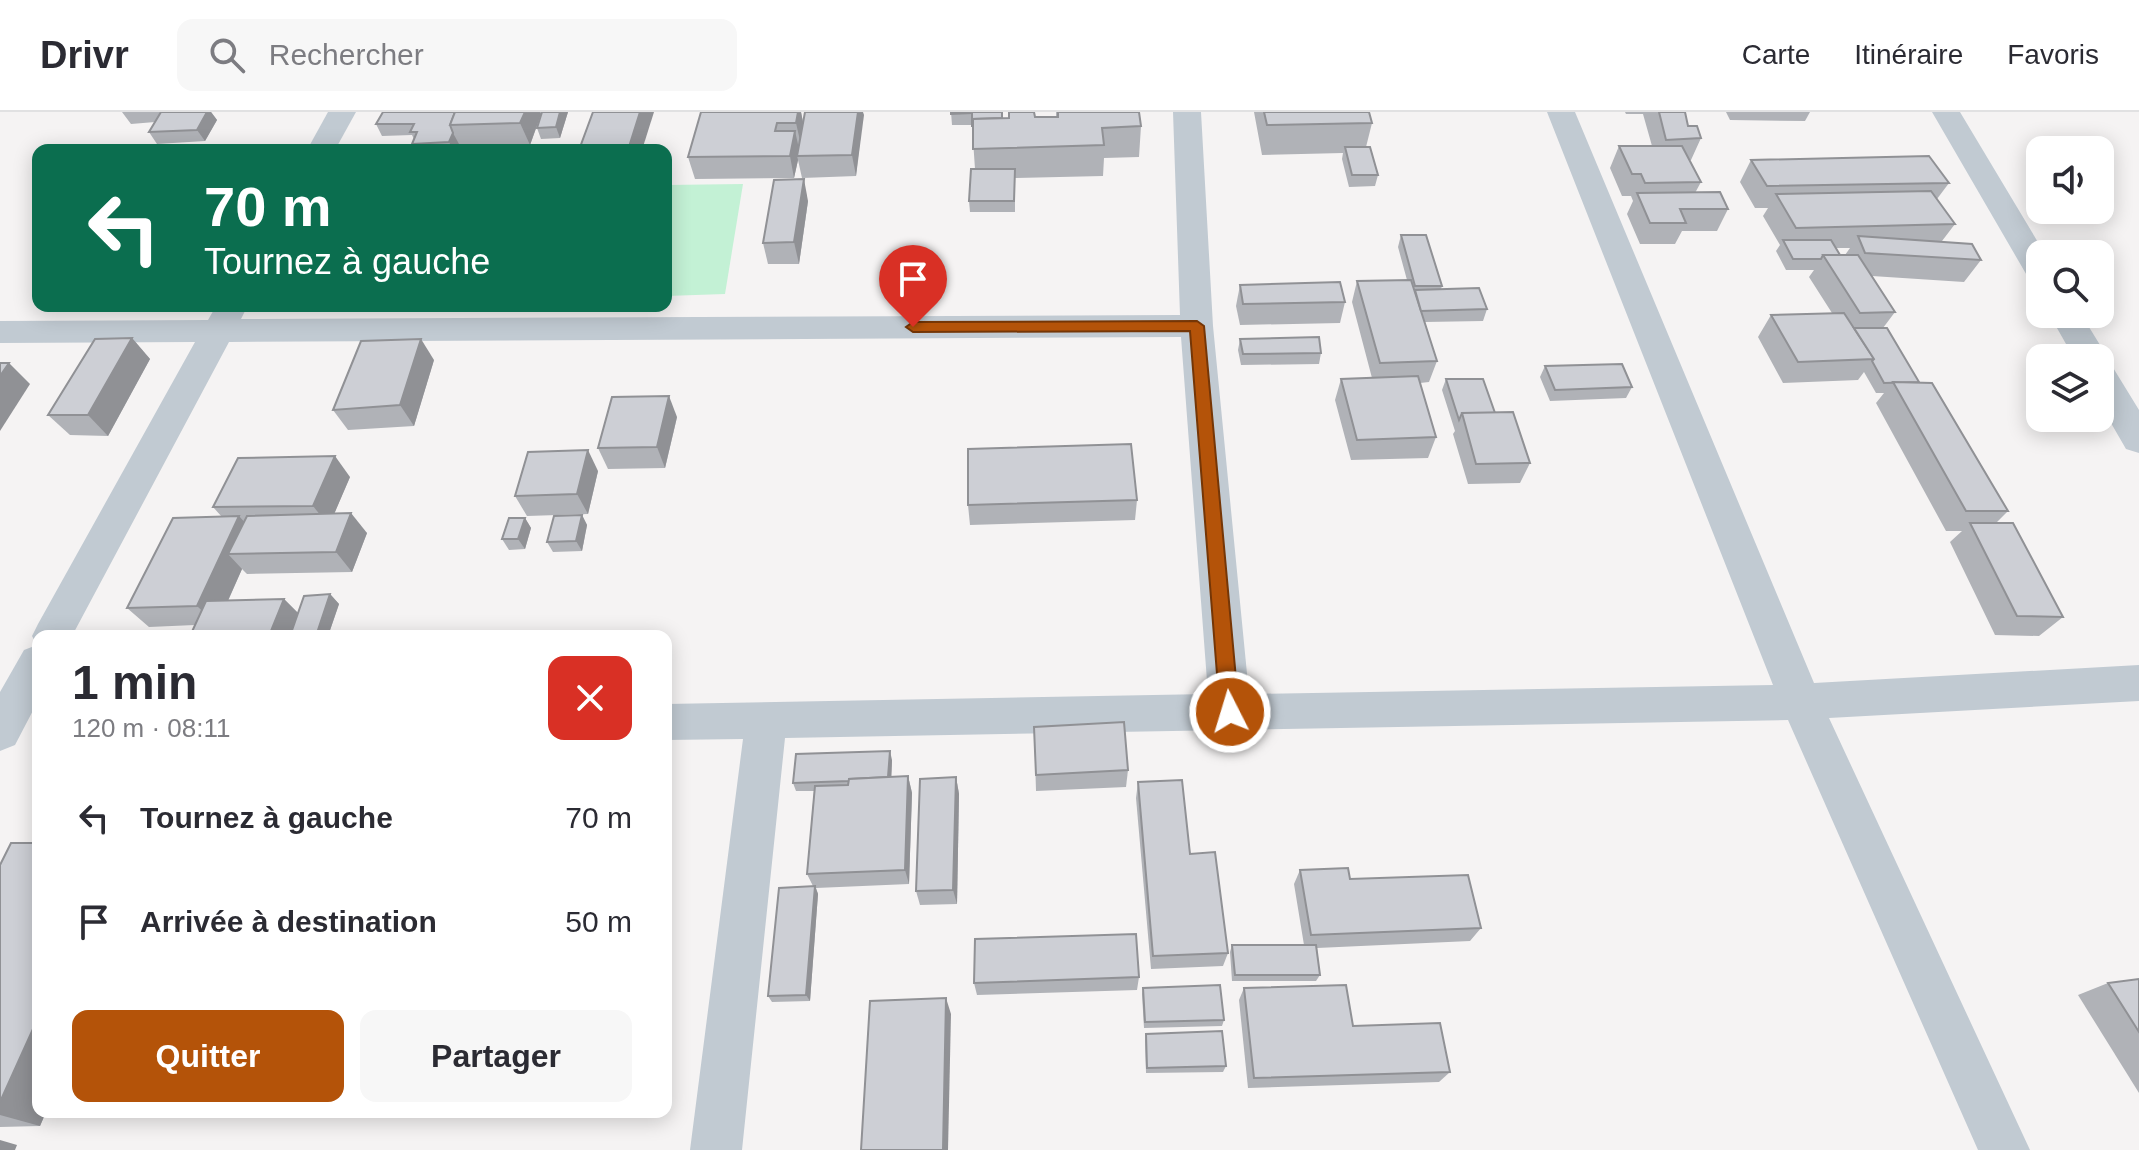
<!DOCTYPE html>
<html lang="fr">
<meta charset="utf-8">
<style>
:root{--surface:#fff;--page:#f7f7f7;--text:#2b2b33;--muted:#7c7c81;--line:#e1e1e2;--accent:#b45309}
body{margin:0;font-family:Arial,sans-serif;background:var(--page);color:var(--text);height:100vh;display:flex;flex-direction:column;font-size:30px;white-space:nowrap}
*{box-sizing:border-box;margin:0}
p{font-size:26px;color:var(--muted)}
.icon{flex:none;width:44px;height:44px;fill:none;stroke:currentColor;stroke-width:2;stroke-linecap:round;stroke-linejoin:round}
.map{position:relative;flex:1;overflow:hidden}
.details{position:absolute;left:32px;top:518px;width:640px;height:488px;display:flex;flex-direction:column;background:var(--surface);border-radius:16px;box-shadow:0 4px 20px #0003}
.details>*{flex:none}
.guide{position:absolute;left:32px;top:32px;width:640px;height:168px;border-radius:16px;box-shadow:0 4px 20px #0003;background:#0b6e4f;color:#fff;overflow:hidden}
.tools{position:absolute;left:2026px;top:24px;display:grid;gap:16px}
.tools a{display:grid;place-items:center;width:88px;height:88px;border-radius:16px;background:var(--surface);box-shadow:0 4px 20px #0003;font-size:40px}
.pin{position:absolute;display:grid;place-items:center;width:68px;height:68px;color:#fff;margin:-82px -34px;border-radius:50% 50% 50% 0;rotate:-45deg;box-shadow:0 0 8px #0007}
.pin .icon{rotate:45deg}
.me{position:absolute;width:88px;margin:-44px;rotate:355deg;stroke-linejoin:round;filter:drop-shadow(0 0 6px #0008)}
.turn{display:flex;align-items:center;gap:28px;height:168px;padding:0 40px;font-size:36px}
.turn .icon{width:104px;height:104px;stroke-width:2.5}
.turn b{display:block;font-size:56px;line-height:68px}
.round{display:grid;place-items:center;flex:none;width:84px;height:84px;border-radius:16px;background:var(--page)}
.head{display:flex;align-items:center;justify-content:space-between;height:136px;padding:0 40px}
h1{font-size:48px;font-weight:800;line-height:60px}
.cta{display:flex;gap:16px;margin-top:auto;padding:16px 40px}
.cta a{flex:1;height:92px;border-radius:16px;background:var(--accent);color:#fff;font-size:32px;font-weight:800;line-height:92px;text-align:center}
.cta a+a{background:var(--page);color:var(--text)}
ul{padding:0;list-style:none}
li{display:flex;align-items:center;gap:24px;height:104px;padding:0 40px}
li div{flex:1}
li b{display:block;font-size:30px}
li em{font-style:normal}
header{display:flex;align-items:center;gap:48px;box-sizing:border-box;height:112px;padding:0 40px;background:var(--surface);border-bottom:2px solid var(--line)}
header strong{font-size:38px}
nav{display:flex;gap:44px;margin-inline-start:auto;font-size:28px}
.search{width:560px;height:72px;background:var(--page);display:flex;align-items:center;gap:20px;box-sizing:border-box;padding:0 28px;border-radius:16px;color:var(--muted);font-size:30px}
.map>svg:first-child{display:block}
</style>
<header>
<strong>Drivr</strong>
<div class="search"><svg class="icon" aria-label="search" viewBox="0 0 24 24"><circle cx="10" cy="10" r="6"/><path d="M15 15l6 6"/></svg>Rechercher</div>
<nav><a>Carte</a><a>Itinéraire</a><a>Favoris</a></nav>
</header>
<div class="map">
<svg width="2139" height="1038" viewBox="0 0 2139 1038">
<rect width="100%" height="100%" fill="#f5f3f3"/>
<path fill="#c3f1d5" d="M743,72L725,182L666,184V73Z"/>
<g fill="none" stroke-linecap="round" stroke-linejoin="round">
<g fill="#c1cad2" fill-rule="evenodd">
<path d="M328,0H356L335,38H307Z"/>
<path d="M1173,0H1201L1213,214L1249,582L1773,573L1547,0H1575L1814,571L2139,553V589L1829,606L2030,1038H1978L1788,608L785,626L742,1038H690L743,627L666,628V592L1208,582L1181,225L229,230L72,524H38V589L15,633L0,639V580L24,538L37,533L32,524L38,512L195,230L0,231V209L208,208L216,194H244L246,197L241,207L1180,203Z"/>
<path d="M1932,0H1960L2045,142H2040V170L2029,167Z"/>
<path d="M2049,202H2081L2108,246L2105,251L2112,254L2139,298V341L2126,337L2100,292V246H2074Z"/>
</g>
</g>
<g fill="#b0b2b7" fill-rule="evenodd">
<path d="M122,0H211L217,8L205,29L157,32L149,20L155,10L131,12Z"/>
<path d="M383,0H568L560,26L541,27L537,16L541,3L530,33L460,34L459,32L456,38H415L412,32L414,27L412,23L382,24L376,12Z"/>
<path d="M801,0L803,10L805,0H863L856,64L802,66L798,48L794,66L695,67L688,45Z"/>
<path d="M951,0H1003V6L1056,5V0H1139L1141,14L1139,45L1104,46L1103,64L1015,66V100H970L969,89L975,57L972,13H952Z"/>
<path d="M1254,0H1369L1372,11L1366,35L1378,63L1375,74L1349,75L1342,47L1343,41L1262,43Z"/>
<path d="M1625,0H1685L1688,14L1701,26L1691,48H1689L1701,70L1695,81L1728,97L1717,119H1682L1675,132H1640L1627,102L1633,89L1631,84H1622L1610,56L1619,34H1652L1643,2H1626Z"/>
<path d="M1726,0H1810L1805,9L1730,8Z"/>
<path d="M1751,48L1949,71L1937,87L1955,112L1942,129L1981,148L1964,170L1872,164L1895,200L1883,216L1919,270L2008,399L1996,411L2063,505L2039,524L1995,523L1950,430L1962,419H1946L1876,291L1884,281H1876L1864,260L1858,268L1783,271L1758,225L1771,203L1832,201L1809,165L1814,158H1786L1776,139L1780,133L1763,104L1768,96H1755L1740,70ZM1836,136H1850L1845,143H1840Z"/>
<path d="M808,89L799,152H768L763,131Z"/>
<path d="M1401,123L1442,174L1441,177L1487,197L1483,209L1425,210L1437,249L1429,270L1420,271L1436,325L1428,346L1351,348L1335,288L1341,267L1372,266L1352,190L1357,169L1407,168L1398,135Z"/>
<path d="M1240,173L1345,190L1340,211L1240,213L1236,194Z"/>
<path d="M132,226L150,247L108,324L70,323L48,303Z"/>
<path d="M1240,227L1321,241L1319,252L1241,253L1238,238Z"/>
<path d="M434,248L414,314L348,318L333,298Z"/>
<path d="M1545,254L1632,275L1626,286L1550,289L1540,265Z"/>
<path d="M1446,267L1495,301L1530,351L1520,371L1468,372L1453,322L1455,319L1442,278Z"/>
<path d="M677,305L665,356L608,357L598,336Z"/>
<path d="M598,359L588,402L527,404L515,384Z"/>
<path d="M350,365L334,402L367,421L352,460L247,462L242,457L228,489L284,487L298,501L330,482L339,492L328,524H190L195,513L149,515L127,496L222,405L213,395Z"/>
<path d="M1137,388L1135,408L970,413L968,393Z"/>
<path d="M582,403L587,413L582,439L553,440L547,430Z"/>
<path d="M525,406L531,416L525,437L509,438L502,427Z"/>
<path d="M1034,615L1128,658L1126,675L1036,679Z"/>
<path d="M892,648L891,665L908,664L912,681L909,772L816,776L818,782L810,889L772,890L768,884L813,774L807,762L814,679H796L793,671Z"/>
<path d="M956,665L959,682L957,792L920,793L916,779Z"/>
<path d="M1138,670L1190,742L1228,841L1223,854L1151,857L1136,686Z"/>
<path d="M0,753L38,1000H46L40,1014L0,1015Z"/>
<path d="M1300,758L1350,767L1481,816L1470,829L1317,836L1320,863L1316,869H1232L1230,840L1232,833H1304L1294,772Z"/>
<path d="M1139,865L1137,878L977,883L974,871Z"/>
<path d="M2139,867V981L2078,883L2108,871Z"/>
<path d="M1143,876L1224,908L1222,914L1144,916L1142,882Z"/>
<path d="M1244,876L1353,914L1450,960L1439,970L1248,976L1239,888Z"/>
<path d="M1146,922L1226,954L1223,960L1146,961L1145,928Z"/>
</g>
<g fill="#909195">
<path d="M207,0H211L217,8L205,29L197,18Z"/>
<path d="M525,0H540L541,2L530,33L520,11Z"/>
<path d="M560,0H568L560,26L556,15Z"/>
<path d="M640,0H654L642,38H628Z"/>
<path d="M798,0H801L804,16L801,33L796,11Z"/>
<path d="M858,0H863L864,3L856,64L852,43Z"/>
<path d="M795,19L800,41L797,44L798,48L794,66L790,44Z"/>
<path d="M453,21L459,32L456,38H453L449,30Z"/>
<path d="M804,67L808,89L799,152L794,130Z"/>
<path d="M132,226L150,247L108,324L88,303Z"/>
<path d="M421,227L434,248L414,314L400,293Z"/>
<path d="M9,251L30,272L0,319V264Z"/>
<path d="M669,284L677,305L665,356L657,335Z"/>
<path d="M588,338L598,359L588,402L577,382Z"/>
<path d="M335,344L350,365L329,414L313,394Z"/>
<path d="M351,401L367,421L352,460L336,440Z"/>
<path d="M582,403L587,413L582,439L576,429Z"/>
<path d="M239,404L257,424L228,442L242,457L217,513L197,494Z"/>
<path d="M525,406L531,416L525,437L518,427Z"/>
<path d="M330,482L339,492L328,524H316Z"/>
<path d="M284,487L302,505L295,524H269Z"/>
<path d="M890,639L892,648L891,676L888,668Z"/>
<path d="M908,664L912,681L909,772L905,758Z"/>
<path d="M956,665L959,682L957,792L953,778Z"/>
<path d="M815,774L818,782L810,889L806,883Z"/>
<path d="M946,886L951,902L948,1038H943Z"/>
<path d="M38,906V1000H46L40,1014L0,1003V990Z"/>
<path d="M0,1028L17,1033L15,1038H0Z"/>
</g>
<g fill="#cdcfd5" stroke="#909195" stroke-width="2">
<path d="M161,0H207L197,18L149,20Z"/>
<path d="M383,0H455L450,13L453,21L449,30L412,32L417,20H410L414,12H376Z"/>
<path d="M455,0H525L520,11L450,13Z"/>
<path d="M542,0H560L556,15L537,16Z"/>
<path d="M593,0H640L628,38H579Z"/>
<path d="M701,0H798L796,11H777L775,19H795L790,44L688,45Z"/>
<path d="M805,0H858L852,43L797,44Z"/>
<path d="M951,0H972V1L951,2Z"/>
<path d="M972,0H1002V6L973,7V14H972Z"/>
<path d="M1009,0H1034L1035,5H1058V0H1139L1141,14L1102,16L1104,33L973,37V7L1009,6Z"/>
<path d="M1264,0H1369L1372,11L1267,13Z"/>
<path d="M1659,0H1685L1688,14H1697L1701,26L1666,28Z"/>
<path d="M146,34L143,38H99L100,36Z"/>
<path d="M1619,34H1682L1701,70L1645,71L1641,62H1632Z"/>
<path d="M1345,35H1370L1378,63H1352Z"/>
<path d="M1929,44L1949,71L1767,74L1751,48Z"/>
<path d="M971,57H1015L1014,89H969Z"/>
<path d="M804,67L794,130L763,131L774,68Z"/>
<path d="M1931,79L1955,112L1796,116L1776,82Z"/>
<path d="M1720,80L1728,97H1680L1686,111H1650L1637,81Z"/>
<path d="M1401,123H1426L1442,174H1415Z"/>
<path d="M1858,124L1972,132L1981,148L1865,141Z"/>
<path d="M1783,128H1831L1840,143H1823L1821,147H1793Z"/>
<path d="M1823,143H1858L1895,200L1860,201Z"/>
<path d="M1411,168L1437,249L1380,251L1357,169Z"/>
<path d="M1340,170L1345,190L1243,192L1240,173Z"/>
<path d="M1479,176L1487,197L1421,199L1415,178Z"/>
<path d="M1844,201L1874,247L1798,250L1771,203Z"/>
<path d="M1854,216H1887L1919,270L1884,271L1872,249L1874,247Z"/>
<path d="M1319,225L1321,241L1243,242L1240,227Z"/>
<path d="M132,226L88,303H48L95,227Z"/>
<path d="M421,227L400,293L333,298L361,229Z"/>
<path d="M0,251H9L0,264Z"/>
<path d="M1622,252L1632,275L1555,278L1545,254Z"/>
<path d="M1418,264L1436,325L1357,328L1341,267Z"/>
<path d="M1446,267H1483L1495,301H1462L1459,308Z"/>
<path d="M1893,270L1932,271L2008,399H1966Z"/>
<path d="M669,284L657,335L598,336L612,285Z"/>
<path d="M1513,300L1530,351L1476,352L1462,301Z"/>
<path d="M1131,332L1137,388L968,393V337Z"/>
<path d="M588,338L577,382L515,384L528,340Z"/>
<path d="M335,344L313,394L213,395L238,346Z"/>
<path d="M351,401L336,440L228,442L247,404Z"/>
<path d="M582,403L576,429L547,430L554,404Z"/>
<path d="M239,404L197,494L127,496L173,406Z"/>
<path d="M509,406H525L518,427H502Z"/>
<path d="M1970,411H2013L2063,505L2017,504Z"/>
<path d="M330,482L316,524H290L304,484Z"/>
<path d="M284,487L269,524H190L206,489Z"/>
<path d="M1124,610L1128,658L1036,663L1034,615Z"/>
<path d="M890,639L888,665L849,667V669L793,671L796,642Z"/>
<path d="M908,664L905,758L807,762L815,674L848,673L849,667Z"/>
<path d="M956,665L953,778L916,779L920,667Z"/>
<path d="M1182,668L1190,742L1215,740L1228,841L1153,844L1138,670Z"/>
<path d="M11,731H38V906L0,990V753Z"/>
<path d="M1348,756L1350,767L1468,763L1481,816L1311,823L1300,758Z"/>
<path d="M815,774L806,883L768,884L779,776Z"/>
<path d="M1136,822L1139,865L974,871L975,827Z"/>
<path d="M1232,833H1316L1320,863H1235Z"/>
<path d="M2139,867V920L2108,871Z"/>
<path d="M1220,873L1224,908L1145,910L1143,876Z"/>
<path d="M1346,873L1353,914L1440,911L1450,960L1254,966L1244,876Z"/>
<path d="M946,886L943,1038H861L870,889Z"/>
<path d="M1222,919L1226,954L1147,956L1146,922Z"/>
</g>
<path fill="#b45309" stroke="#753606" stroke-width="2" d="M1197,209L1204,214L1239,600L1236,606L1230,609L1223,606L1220,600L1190,219L913,220L906,215L913,210Z"/>
</svg>
<div class="tools">
<a><svg class="icon" aria-label="sound" viewBox="0 0 24 24"><path d="M4 9h4l5-4v14l-5-4H4zM17 9q2 3 0 6"/></svg></a>
<a><svg class="icon" aria-label="search" viewBox="0 0 24 24"><circle cx="10" cy="10" r="6"/><path d="M15 15l6 6"/></svg></a>
<a><svg class="icon" aria-label="layers" viewBox="0 0 24 24"><path d="M12 4l9 5-9 5-9-5zM3 14l9 5 9-5"/></svg></a>
</div>
<div class="pin" style="left:913px;top:215px;background:#d93025"><svg class="icon" aria-label="arrive" viewBox="0 0 24 24"><path d="M6 21V4h12l-3 4 3 4H6"/></svg></div>
<svg class="me" style="left:1230px;top:600px" viewBox="-20 -20 40 40"><circle r="17" fill="#b45309" stroke="#fff" stroke-width="3"/><path d="M0-11L8 9 0 5-8 9z" fill="#fff"/></svg>
<div class="guide">
<div class="turn"><svg class="icon" aria-label="left" viewBox="0 0 24 24"><path d="M17 20v-9H6M10 6l-5 5 5 5"/></svg><div><b>70 m</b>Tournez à gauche</div></div>
</div>
<section class="details">
<div class="head"><div><h1>1 min</h1><p>120 m · 08:11</p></div><a class="round" style="background:#d93025;color:#fff"><svg class="icon" aria-label="close" viewBox="0 0 24 24"><path d="M6 6l12 12M18 6L6 18"/></svg></a></div>
<ul>
<li><svg class="icon" aria-label="left" viewBox="0 0 24 24"><path d="M17 20v-9H6M10 6l-5 5 5 5"/></svg><div><b>Tournez à gauche</b></div><em>70 m</em></li>
<li><svg class="icon" aria-label="arrive" viewBox="0 0 24 24"><path d="M6 21V4h12l-3 4 3 4H6"/></svg><div><b>Arrivée à destination</b></div><em>50 m</em></li>
</ul>
<div class="cta"><a>Quitter</a><a>Partager</a></div>
</section>
</div>
